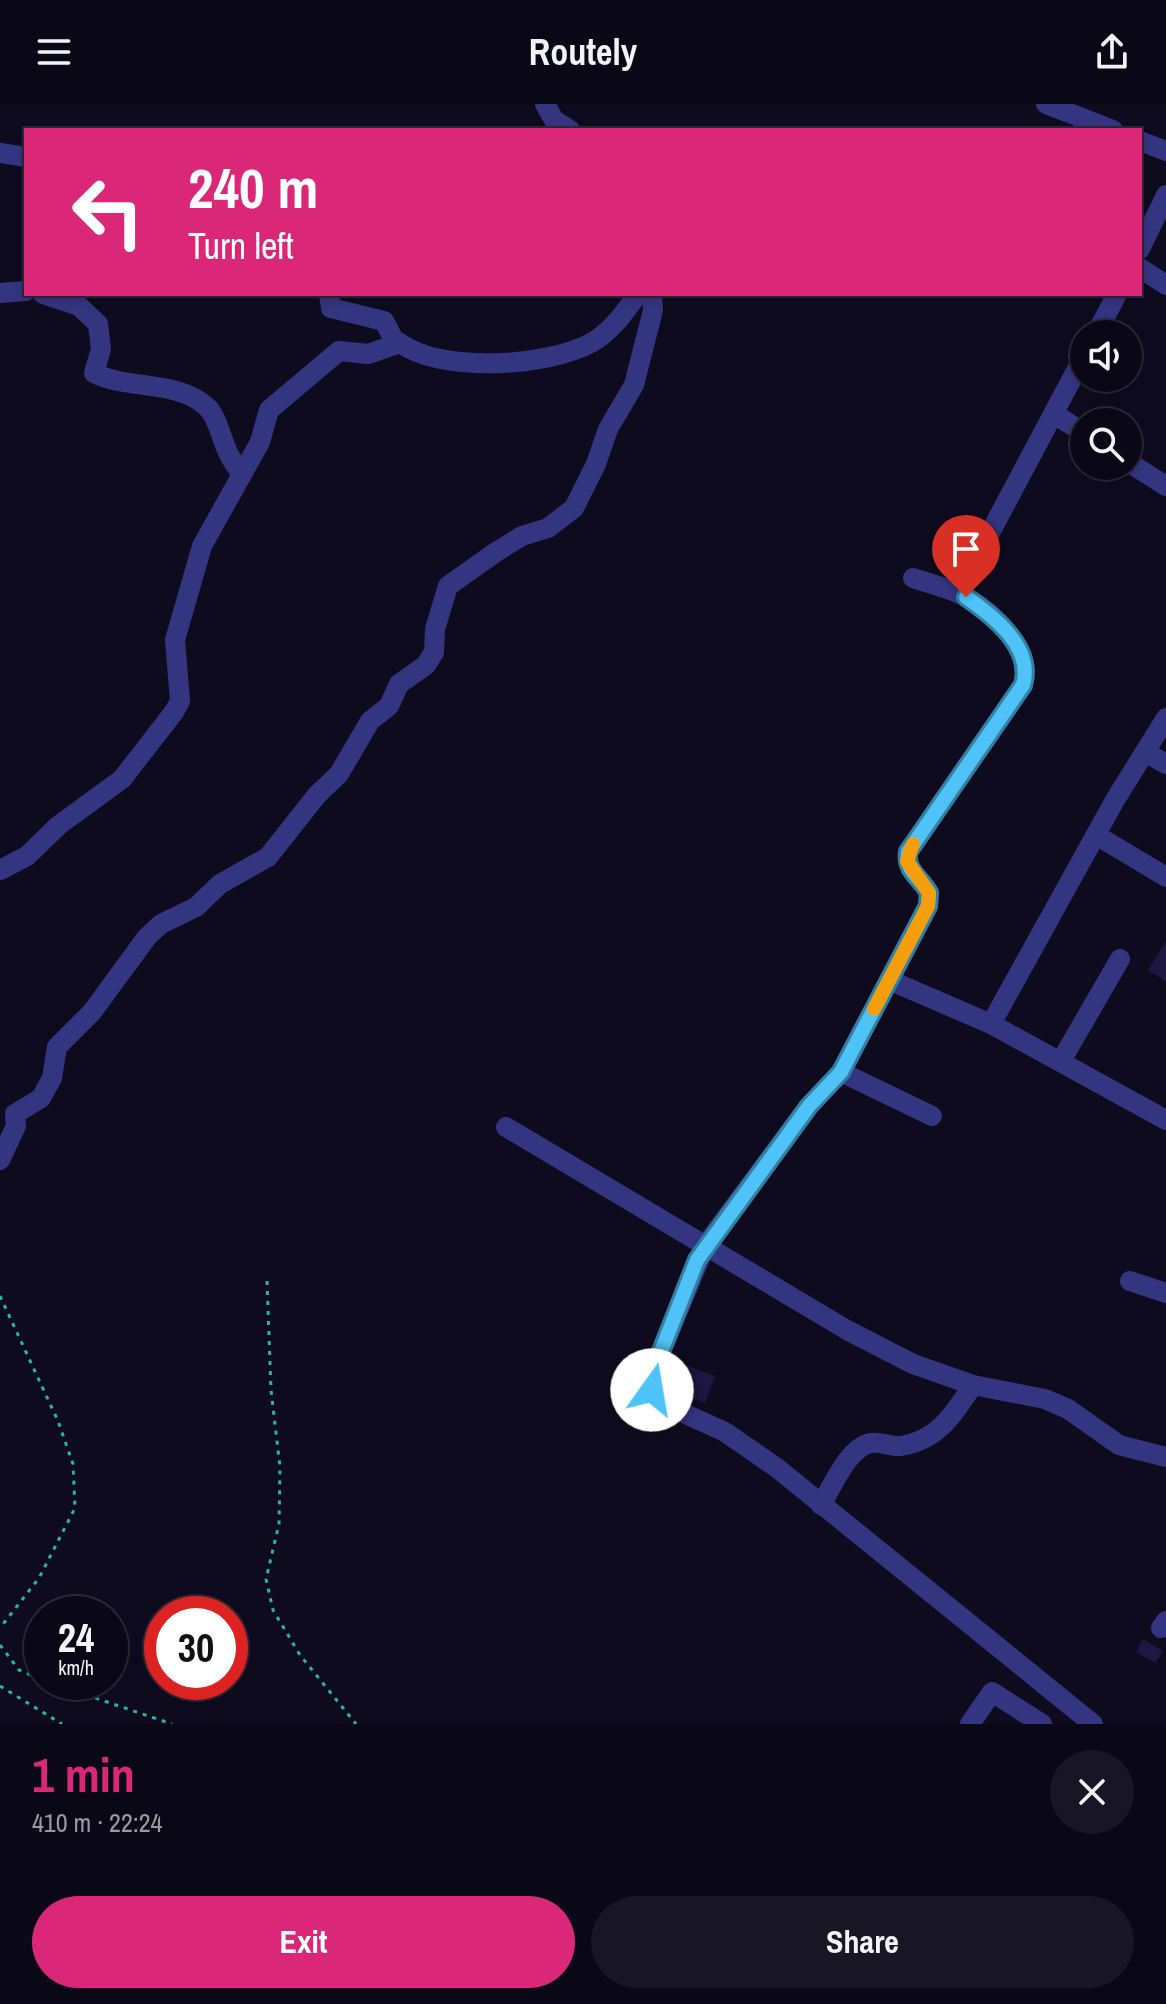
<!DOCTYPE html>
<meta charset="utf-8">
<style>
:root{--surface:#0a0817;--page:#181624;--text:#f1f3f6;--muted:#999aa1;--line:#2a2936;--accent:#db2777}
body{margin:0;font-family:"Archivo Narrow",sans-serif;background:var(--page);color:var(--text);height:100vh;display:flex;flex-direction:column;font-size:30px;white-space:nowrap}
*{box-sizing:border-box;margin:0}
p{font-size:26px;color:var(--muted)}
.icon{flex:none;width:44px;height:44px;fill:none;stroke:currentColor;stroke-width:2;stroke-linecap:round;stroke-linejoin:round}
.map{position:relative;height:1620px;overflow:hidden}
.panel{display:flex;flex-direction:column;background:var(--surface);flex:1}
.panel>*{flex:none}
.top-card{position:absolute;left:24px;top:24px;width:1118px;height:168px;border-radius:0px;box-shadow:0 4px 12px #0003,0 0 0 2px var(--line);background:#db2777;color:#fff;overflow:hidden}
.fabs{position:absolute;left:1070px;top:216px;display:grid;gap:16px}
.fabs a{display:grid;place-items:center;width:72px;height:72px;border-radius:50%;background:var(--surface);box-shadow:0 4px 12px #0003,0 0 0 2px var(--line);font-size:40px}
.speed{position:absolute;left:24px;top:1492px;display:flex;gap:16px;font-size:40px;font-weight:700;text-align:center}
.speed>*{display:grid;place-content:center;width:104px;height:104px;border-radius:50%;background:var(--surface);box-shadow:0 4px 12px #0003,0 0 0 2px var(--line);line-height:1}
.speed small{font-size:20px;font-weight:400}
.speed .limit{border:12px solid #d22;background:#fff;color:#111}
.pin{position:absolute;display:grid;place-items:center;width:68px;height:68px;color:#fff;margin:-82px -34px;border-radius:50% 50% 50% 0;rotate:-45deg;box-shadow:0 0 8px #0007}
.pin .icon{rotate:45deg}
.me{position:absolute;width:88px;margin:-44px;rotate:13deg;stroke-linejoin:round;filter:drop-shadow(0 0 6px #0008)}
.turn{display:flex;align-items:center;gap:28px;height:168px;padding:0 32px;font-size:36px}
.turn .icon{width:104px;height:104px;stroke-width:2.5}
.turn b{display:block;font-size:56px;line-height:68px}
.round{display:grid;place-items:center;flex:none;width:84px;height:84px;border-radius:42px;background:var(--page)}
.overview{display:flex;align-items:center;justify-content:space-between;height:136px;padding:0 32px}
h1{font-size:48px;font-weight:800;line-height:60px;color:var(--accent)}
.button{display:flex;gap:16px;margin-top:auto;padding:16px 32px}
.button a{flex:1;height:92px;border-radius:48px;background:var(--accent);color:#fff;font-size:32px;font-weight:800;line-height:92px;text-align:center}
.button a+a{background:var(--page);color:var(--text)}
header{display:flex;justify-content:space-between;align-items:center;height:104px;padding:0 32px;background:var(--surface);font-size:36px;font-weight:800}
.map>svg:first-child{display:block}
</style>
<header><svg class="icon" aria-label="menu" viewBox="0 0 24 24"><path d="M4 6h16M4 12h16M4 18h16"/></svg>Routely<svg class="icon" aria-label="share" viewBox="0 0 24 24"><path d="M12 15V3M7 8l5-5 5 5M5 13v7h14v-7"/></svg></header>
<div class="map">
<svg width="1166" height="1620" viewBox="0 0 1166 1620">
<rect width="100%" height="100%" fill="#0e0b1f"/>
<g fill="#1d1741">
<path d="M1166,837V878L1148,866Z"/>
<path d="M678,1258L715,1272L705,1299L668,1284Z"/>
<path d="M1143,1535L1163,1547L1155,1559L1136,1548Z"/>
</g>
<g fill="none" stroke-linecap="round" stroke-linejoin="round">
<g stroke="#28b4a5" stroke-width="3" stroke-dasharray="4 6" stroke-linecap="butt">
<path d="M267,1177L271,1286L280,1363L279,1420L266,1475L273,1506L300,1551L356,1620"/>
<path d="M0,1192L58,1317L73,1360L75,1404L39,1474L0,1524"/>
<path d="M0,1541L19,1566L42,1576"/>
<path d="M48,1578L172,1620"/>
<path d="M0,1582L62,1620"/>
</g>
<g stroke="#343580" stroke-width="20">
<path d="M545,0L554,16L570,26"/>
<path d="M1046,0L1113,26"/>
<path d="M1140,37L1166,47"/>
<path d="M0,49L26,53"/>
<path d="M1140,145L1166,91"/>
<path d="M1140,164L1166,181"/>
<path d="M0,189L26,187"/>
<path d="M43,190L79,202L98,220L101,245L94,269C127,286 179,276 207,303C222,317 220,346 241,368"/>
<path d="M329,190L331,204L384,217L394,236L400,239"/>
<path d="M1096,230L1117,190"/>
<path d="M1054,310L1084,329"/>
<path d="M1128,358L1166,382"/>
<path d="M913,474C930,480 950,484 966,493C994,509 1033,546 1023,581L908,748C905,767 921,774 929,789L928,802L841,968L809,1002L705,1142L658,1255L652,1286L666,1301L725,1328L777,1364L1093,1620"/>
<path d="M958,489L1084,252"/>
<path d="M1145,648L1166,660"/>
<path d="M1096,731L1166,773"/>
<path d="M0,766L27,752L59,721L122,675L174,608L180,597L175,536L202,442L260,338L269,306L339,247L368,250L400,239C441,269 546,263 591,239C612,227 624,209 638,190"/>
<path d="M889,876L991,920L1166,1016"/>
<path d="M991,920L1115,696L1166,614"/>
<path d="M1061,957L1120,855"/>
<path d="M841,968L932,1012"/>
<path d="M506,1023L847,1226L913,1260L973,1281L1045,1295L1068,1305L1119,1341L1166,1353"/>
<path d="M0,1056L16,1022L15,1010L41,994L52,974L57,943L92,908L147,833L161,820L196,803L220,780L268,753L317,691L339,670L370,617L389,602L399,580L426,561L434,548L435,525L448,482L496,448L522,432L548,424L574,404L596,360L608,325L634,281L653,206L652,190"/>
<path d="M1130,1177L1166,1189"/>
<path d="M821,1401C833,1382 847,1345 870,1339C880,1337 891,1343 901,1342C938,1336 953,1311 973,1281"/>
<path d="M1161,1524L1166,1517"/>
<path d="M970,1620L992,1588L1042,1620"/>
</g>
</g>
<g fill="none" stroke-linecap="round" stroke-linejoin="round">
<defs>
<path id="route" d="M652,1286L658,1255L697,1156L809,1002L841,968L928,802L929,789C921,774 905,767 908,748L1023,581C1034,543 993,512 966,493"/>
</defs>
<use href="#route" stroke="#337fa1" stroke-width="20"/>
<use href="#route" stroke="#4fc3f7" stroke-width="14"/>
<path stroke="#f59e0b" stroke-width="14" d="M874,905L928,802L929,789L907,757L913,740"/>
</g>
</svg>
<div class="fabs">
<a><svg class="icon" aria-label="sound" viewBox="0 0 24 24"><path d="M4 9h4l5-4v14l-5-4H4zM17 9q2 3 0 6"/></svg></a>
<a><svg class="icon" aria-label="search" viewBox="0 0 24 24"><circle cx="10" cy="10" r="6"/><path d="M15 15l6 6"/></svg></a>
</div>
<div class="speed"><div>24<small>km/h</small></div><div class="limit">30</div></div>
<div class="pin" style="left:966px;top:493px;background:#d93025"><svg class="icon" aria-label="arrive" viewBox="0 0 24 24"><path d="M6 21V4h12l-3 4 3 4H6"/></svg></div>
<svg class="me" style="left:652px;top:1286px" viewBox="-20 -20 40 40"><circle r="19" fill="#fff"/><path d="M0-13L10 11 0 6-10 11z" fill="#4fc3f7"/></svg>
<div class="top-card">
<div class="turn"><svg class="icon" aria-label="left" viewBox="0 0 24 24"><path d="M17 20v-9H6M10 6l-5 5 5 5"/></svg><div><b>240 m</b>Turn left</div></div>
</div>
</div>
<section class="panel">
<div class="overview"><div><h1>1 min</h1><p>410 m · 22:24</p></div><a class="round"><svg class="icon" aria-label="close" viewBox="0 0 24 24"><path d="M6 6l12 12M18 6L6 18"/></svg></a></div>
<div class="button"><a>Exit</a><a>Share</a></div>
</section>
